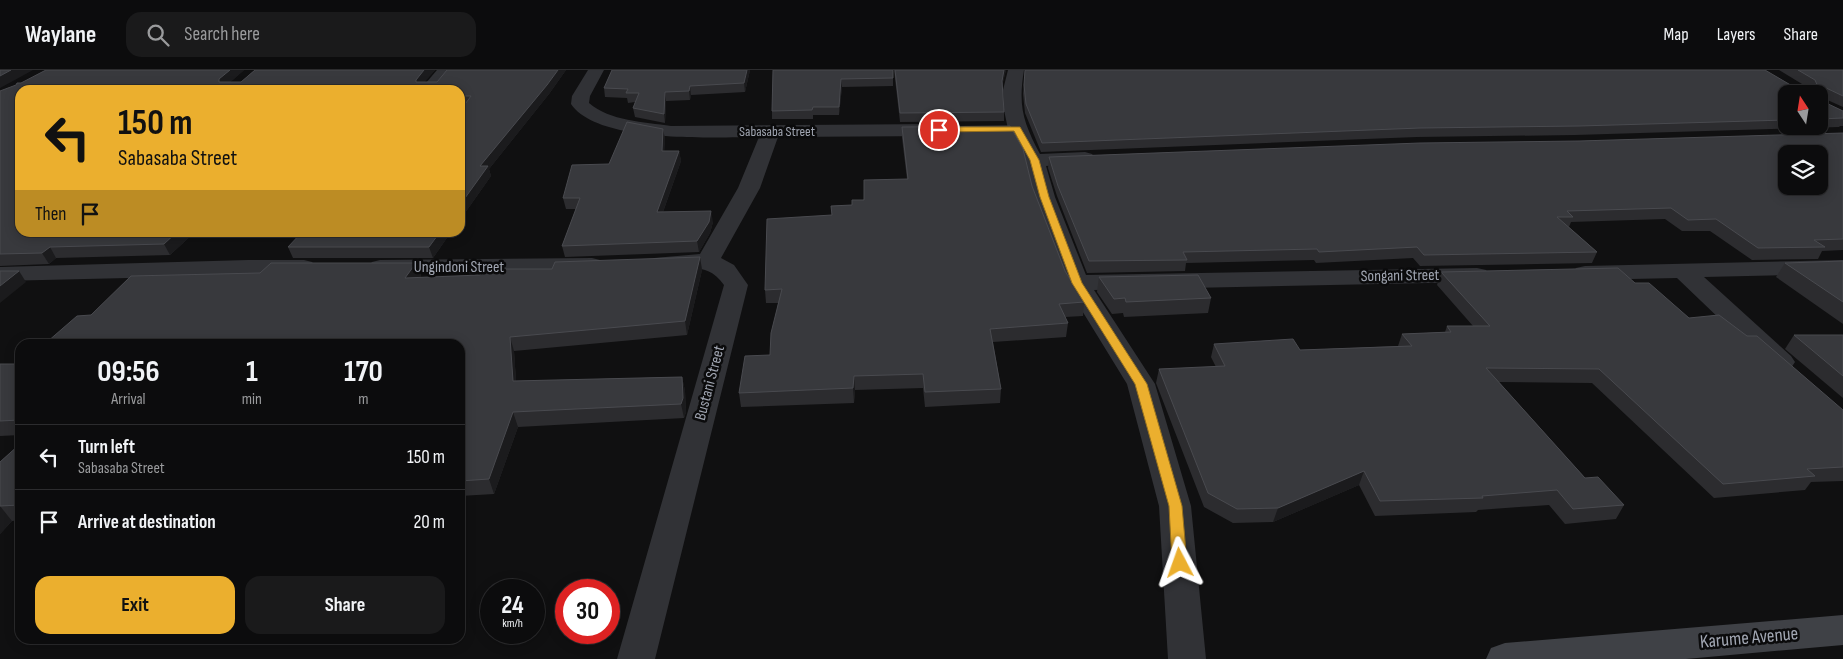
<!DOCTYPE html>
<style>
:root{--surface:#0c0c0d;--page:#1a1a1b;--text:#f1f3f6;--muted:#9a9b9d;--line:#2c2c2e;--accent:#ebaf2e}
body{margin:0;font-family:"Sofia Sans Condensed",sans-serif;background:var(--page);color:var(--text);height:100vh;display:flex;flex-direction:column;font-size:19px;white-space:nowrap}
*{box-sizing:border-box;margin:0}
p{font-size:16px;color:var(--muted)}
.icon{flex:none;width:28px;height:28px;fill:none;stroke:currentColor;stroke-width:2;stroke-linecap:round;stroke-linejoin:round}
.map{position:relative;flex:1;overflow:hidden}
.panel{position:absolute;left:15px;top:269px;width:450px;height:305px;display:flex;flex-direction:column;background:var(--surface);border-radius:15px;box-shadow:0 2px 12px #0003,0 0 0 1px var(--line)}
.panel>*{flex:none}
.top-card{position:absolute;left:15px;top:15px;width:450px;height:152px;border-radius:15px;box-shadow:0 2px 12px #0003,0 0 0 1px var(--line);background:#ebaf2e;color:#111;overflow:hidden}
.needle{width:32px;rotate:348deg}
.tools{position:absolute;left:1778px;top:15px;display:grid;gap:10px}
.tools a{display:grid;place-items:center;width:50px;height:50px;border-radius:10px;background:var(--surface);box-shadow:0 2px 12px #0003,0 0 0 1px var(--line);font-size:25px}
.speed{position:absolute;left:480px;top:509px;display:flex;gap:10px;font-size:25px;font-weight:700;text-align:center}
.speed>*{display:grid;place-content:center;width:65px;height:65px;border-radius:50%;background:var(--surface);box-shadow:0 2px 12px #0003,0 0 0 1px var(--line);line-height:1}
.speed small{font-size:12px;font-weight:400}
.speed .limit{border:8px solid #d22;background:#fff;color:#111}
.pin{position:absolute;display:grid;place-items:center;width:42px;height:42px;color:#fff;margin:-21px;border:2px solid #fff;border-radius:50%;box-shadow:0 1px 5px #0007}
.me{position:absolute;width:55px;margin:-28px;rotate:356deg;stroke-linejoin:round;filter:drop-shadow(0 0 4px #0008)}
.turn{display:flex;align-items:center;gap:18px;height:105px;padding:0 20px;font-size:22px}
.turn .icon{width:65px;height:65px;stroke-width:2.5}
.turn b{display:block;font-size:35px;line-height:42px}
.then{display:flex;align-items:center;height:48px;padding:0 20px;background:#0003;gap:10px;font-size:19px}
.eta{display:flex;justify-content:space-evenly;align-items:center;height:85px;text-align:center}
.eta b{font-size:30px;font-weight:700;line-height:35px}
.primary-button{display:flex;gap:10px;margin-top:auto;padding:10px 20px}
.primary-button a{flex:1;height:58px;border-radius:15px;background:var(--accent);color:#111;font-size:20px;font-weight:700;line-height:58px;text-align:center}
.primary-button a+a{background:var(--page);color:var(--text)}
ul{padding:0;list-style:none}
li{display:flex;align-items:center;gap:15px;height:65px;padding:0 20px;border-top:1px solid var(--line)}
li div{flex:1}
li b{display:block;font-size:19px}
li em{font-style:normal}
header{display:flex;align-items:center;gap:30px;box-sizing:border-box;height:70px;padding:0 25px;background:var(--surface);border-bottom:1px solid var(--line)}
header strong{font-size:24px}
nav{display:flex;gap:28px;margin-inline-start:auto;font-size:18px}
.search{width:350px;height:45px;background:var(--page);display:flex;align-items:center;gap:12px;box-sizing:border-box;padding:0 18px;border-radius:15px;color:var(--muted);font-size:19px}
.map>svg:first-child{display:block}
</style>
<header>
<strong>Waylane</strong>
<div class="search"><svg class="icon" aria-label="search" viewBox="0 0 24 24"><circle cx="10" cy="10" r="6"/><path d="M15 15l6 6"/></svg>Search here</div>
<nav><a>Map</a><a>Layers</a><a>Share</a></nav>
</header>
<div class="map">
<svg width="1843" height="589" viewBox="0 0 1843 589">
<rect width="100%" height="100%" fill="#101011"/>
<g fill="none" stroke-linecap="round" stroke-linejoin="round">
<g fill="#313236" fill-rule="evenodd">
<path d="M437,0H454L438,20H420Z"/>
<path d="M588,0H604L590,26L589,33C610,51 644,52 671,56L940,54L947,56L949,60L947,64L940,66L778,67L760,118L721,188L734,195L748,215L655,589H617L724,215C703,186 682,205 654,198L650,193L654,188L700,184L738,118L759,67C715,67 598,74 571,34L572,26Z"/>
<path d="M1008,0H1024C1018,36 1023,52 1040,84L1085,82L1092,84L1095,88L1092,92L1046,96L1055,127L1086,205L1477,198L1486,200L1489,205L1486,210L1477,212L1094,220L1155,314L1191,436L1206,589H1168L1159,436L1127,314L1065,213L1033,127L1024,90L1008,59L1004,40L1003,20Z"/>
<path d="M592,188L600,190L604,195L600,200L592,202L380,204L372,202L368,197L372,192L380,190Z"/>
<path d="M248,190H304L312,192L316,197L312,202L304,204L0,211V197Z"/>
<path d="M1843,190V204L1704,207L1791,286L1795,292L1791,298L1781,300L1771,298L1677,208L1585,210L1576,208L1573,203L1576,198L1585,196Z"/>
</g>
<path fill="#3f4146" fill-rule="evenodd" d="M1843,545V575L1686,589H1486L1491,578L1505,573Z"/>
</g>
<g fill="#2c2c2f" fill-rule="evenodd">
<path d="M244,0L230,12H241L255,0H435L424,12H437L447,0H566L549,24L489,99L491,106L460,150V41L464,36H460V20H20L195,162L170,185L56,188L49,194L0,196V21Z"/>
<path d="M612,0H750L745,22L691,25L690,30L666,31L665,53L635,47L633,38L635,32L628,33L627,28L605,27L604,18Z"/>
<path d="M773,0L893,8V16L842,17L839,45H813V49H772V41Z"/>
<path d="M894,0H1006L1002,16L1004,42V51L900,52Z"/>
<path d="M1025,0L1794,17H1807L1779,0H1843V37L1823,28L1822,31L1843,41V56H1840L1839,57L1575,65L1417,67L1041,82L1025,43L1023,24ZM1786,24H1819V56H1786Z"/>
<path d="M902,57L1032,116L1065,201L1084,232L1083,246L1065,247L1068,253L1066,267L993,272L1001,319L1000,333L925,337L923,318L855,320L854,333L741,337L739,323L770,285L778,233H766L765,220L832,145L831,136L852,135L907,109L902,68Z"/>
<path d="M663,59L665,69L664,81H679L681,91L663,142L713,152L710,163L699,182L565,187L562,176L576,139H566L563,128L609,94Z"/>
<path d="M1843,63V180L1822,181L1818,189L1752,190L1710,161H1682L1665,149L1571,152L1569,157L1597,182L1592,193L1420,196L1413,188L1316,193L1314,190L1186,193L1185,201L1087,203L1057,126L1048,98L1049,87Z"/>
<path d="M451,162L433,188H293L288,177Z"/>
<path d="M700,187L702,200L687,265L514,281L516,311L682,307L685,321L686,342L684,348L518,357L494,424L460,426V274L47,272L91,245L260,203L416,193L421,206L419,208L480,205Z"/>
<path d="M1843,191V254L1776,207L1785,193Z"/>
<path d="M1441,202L1635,213L1689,248L1843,340V411L1811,412L1805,420L1714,428L1592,313L1499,312L1585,408L1624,435L1616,449L1565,454L1549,435L1478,440L1476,442L1375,446L1359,415L1273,452L1233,453L1204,437L1156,313L1159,299L1216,297L1211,287L1214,274L1300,280L1398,276L1402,264L1445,262L1447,256H1473L1437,215Z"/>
<path d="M1099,207L1211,228L1208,243L1124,247L1123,243L1112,244L1097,222Z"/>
<path d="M1794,265H1843V328L1785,279Z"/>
<path d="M20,292V365L0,366V294H18Z"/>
<path d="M20,374V450L12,451L0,464V392Z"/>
</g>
<g fill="#1b1b1d">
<path d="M11,0H33L0,18V6Z"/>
<path d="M230,0H244L223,19L219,12V9Z"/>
<path d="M424,0H435L419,19L416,12V10Z"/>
<path d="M558,0H566L549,24L489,99L491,106L460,150V135L480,96Z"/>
<path d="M747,0H750L745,22L744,13Z"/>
<path d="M1004,0H1006L1001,20L1002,11Z"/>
<path d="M841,9L842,17L839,45V37Z"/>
<path d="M690,16L691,25L690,30L689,21Z"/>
<path d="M665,22L666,31L665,53L664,44Z"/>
<path d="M663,59L665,69L664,92L662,81Z"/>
<path d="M679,81L681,91L659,153L657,142Z"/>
<path d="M711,141L713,152L710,163L699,182L697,171Z"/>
<path d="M177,162H195L170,185L164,174Z"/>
<path d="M440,162H451L433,188L429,177Z"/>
<path d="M50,177L56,188L49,194L42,183Z"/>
<path d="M700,187L702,200L687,265L685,251Z"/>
<path d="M416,193L421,206L410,222L405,208Z"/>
<path d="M19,201L26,212L0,233V216Z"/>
<path d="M510,267L514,281L517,326L513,311Z"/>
<path d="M854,306L855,320L854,333L853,318Z"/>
<path d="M682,307L685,321L686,342L684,348L681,334Z"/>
<path d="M513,342L518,357L494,424L489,409Z"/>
<path d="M1364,401L1359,415L1273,452L1278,438Z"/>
<path d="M0,436L12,451L0,464Z"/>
</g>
<g fill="#38393d" stroke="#494a4f" fill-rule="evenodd">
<path d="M0,0H11L0,6Z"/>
<path d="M46,0H230L219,9V12H241L255,0H424L416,10V12H437L447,0H558L547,15L480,96H488L460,135V41L471,26H460V20H20V162H177L164,174L50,177L42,183L0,184V21L16,15L17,13H21Z"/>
<path d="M612,0H747L744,13L690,16L689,21L665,22L664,44L633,38L639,23H626L628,19L604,18Z"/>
<path d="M773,0H893V8L841,9L839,37H813L812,40L772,41Z"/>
<path d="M895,0H1004L1002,11L1004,42L900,43Z"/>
<path d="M1025,0H1765L1794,17H1818L1815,10L1798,0H1843V26L1824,17L1822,31L1843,41V48L1819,49V24H1786V50L1579,56L1420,58L1042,73L1026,34L1024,15Z"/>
<path d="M627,52L663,59L662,81H679L657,142L711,141L709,152L697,171L562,176L580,128H563L572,95L609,94Z"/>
<path d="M1010,56L1023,79L1032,116L1065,201L1084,232L1059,234L1068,253L990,259L1001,319L925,322L923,304L854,306L853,318L739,323L745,286L770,285L771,263L782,219L765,220L767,149L832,145L831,136L852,135V130H864V110L908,109L902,57Z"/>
<path d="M1843,63V169L1814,170L1825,177L1758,178L1716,149L1688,150L1671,138L1567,141L1573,147H1557L1597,182L1424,185L1417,177L1319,182L1317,179L1183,182L1187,190L1089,191L1058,116L1049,87L1420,73L1579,71ZM1786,84H1819V116H1786Z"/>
<path d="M302,162H440L429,177H288Z"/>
<path d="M700,187L685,251L510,267L513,311L682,307L683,328L681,334L513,342L489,409L460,411V274H42L44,272H47L77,246L91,245L131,206L260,203L271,193H416L405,208L480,205L484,199H552L555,192Z"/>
<path d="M1843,191V232L1785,193Z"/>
<path d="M1618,198L1635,213H1649L1689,248L1719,245L1747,266H1757L1843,340V397L1807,399L1815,406L1723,414L1599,299L1486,298L1585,408L1598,407L1624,435L1573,439L1557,420L1482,426L1483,428L1380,431L1364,401L1278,438L1237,439L1208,423L1159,299L1225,296L1214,274L1293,269L1300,280L1412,276L1402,264L1451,262L1447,256H1490L1441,202Z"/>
<path d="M0,201H19L0,216Z"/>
<path d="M1198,205L1211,228L1126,232L1125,228L1114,229L1099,207Z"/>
<path d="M1794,265H1843V306Z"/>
<path d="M20,292V350L0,351V294H18Z"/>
<path d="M20,374V435L0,436V392Z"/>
</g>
<path fill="#ebaf2e" stroke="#99721e" d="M1020,57L1039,90L1049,127L1082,213L1147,314L1182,436L1187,493L1185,497L1180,499L1174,497L1172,493L1169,436L1135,314L1072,213L1040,127L1030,90L1014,61L939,62L935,60L939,57Z"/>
<g text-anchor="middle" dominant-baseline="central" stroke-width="5" stroke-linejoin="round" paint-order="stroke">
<g font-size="14" fill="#a1a6b2" stroke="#0b0b0c">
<text x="777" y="61">Sabasaba Street</text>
</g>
<g font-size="16" fill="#a1a6b2" stroke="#0b0b0c">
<text x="459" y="197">Ungindoni Street</text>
<text transform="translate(1400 206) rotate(-1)">Songani Street</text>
<text transform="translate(710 313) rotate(-75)">Bustani Street</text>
</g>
<g font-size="19" fill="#a1a6b2" stroke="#0b0b0c">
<text transform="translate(1749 568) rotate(-5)">Karume Avenue</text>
</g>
</g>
</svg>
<div class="tools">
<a><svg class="needle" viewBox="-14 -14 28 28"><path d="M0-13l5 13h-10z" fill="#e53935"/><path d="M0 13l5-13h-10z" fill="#9a9b9d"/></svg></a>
<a><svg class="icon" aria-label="layers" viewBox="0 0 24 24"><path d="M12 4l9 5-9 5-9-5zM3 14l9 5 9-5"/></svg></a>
</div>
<div class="speed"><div>24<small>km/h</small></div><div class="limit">30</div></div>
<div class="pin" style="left:939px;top:60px;background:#d93025"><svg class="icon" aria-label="arrive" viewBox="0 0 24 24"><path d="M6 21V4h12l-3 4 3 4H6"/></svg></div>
<svg class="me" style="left:1180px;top:493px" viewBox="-20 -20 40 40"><path d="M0-17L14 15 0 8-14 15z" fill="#ebaf2e" stroke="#fff" stroke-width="4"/></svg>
<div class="top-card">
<div class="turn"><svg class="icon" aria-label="left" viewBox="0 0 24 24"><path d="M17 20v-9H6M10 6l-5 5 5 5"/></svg><div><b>150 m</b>Sabasaba Street</div></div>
<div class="then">Then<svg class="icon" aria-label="arrive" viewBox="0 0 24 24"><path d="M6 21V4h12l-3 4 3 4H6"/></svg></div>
</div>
<section class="panel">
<div class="eta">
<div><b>09:56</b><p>Arrival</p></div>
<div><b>1</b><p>min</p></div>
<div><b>170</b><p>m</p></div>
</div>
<ul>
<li><svg class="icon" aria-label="left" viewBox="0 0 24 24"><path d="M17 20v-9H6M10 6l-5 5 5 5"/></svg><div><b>Turn left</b><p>Sabasaba Street</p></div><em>150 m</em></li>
<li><svg class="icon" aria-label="arrive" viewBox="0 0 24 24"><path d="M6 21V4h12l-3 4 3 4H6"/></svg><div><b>Arrive at destination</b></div><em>20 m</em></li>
</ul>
<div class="primary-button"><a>Exit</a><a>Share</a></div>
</section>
</div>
